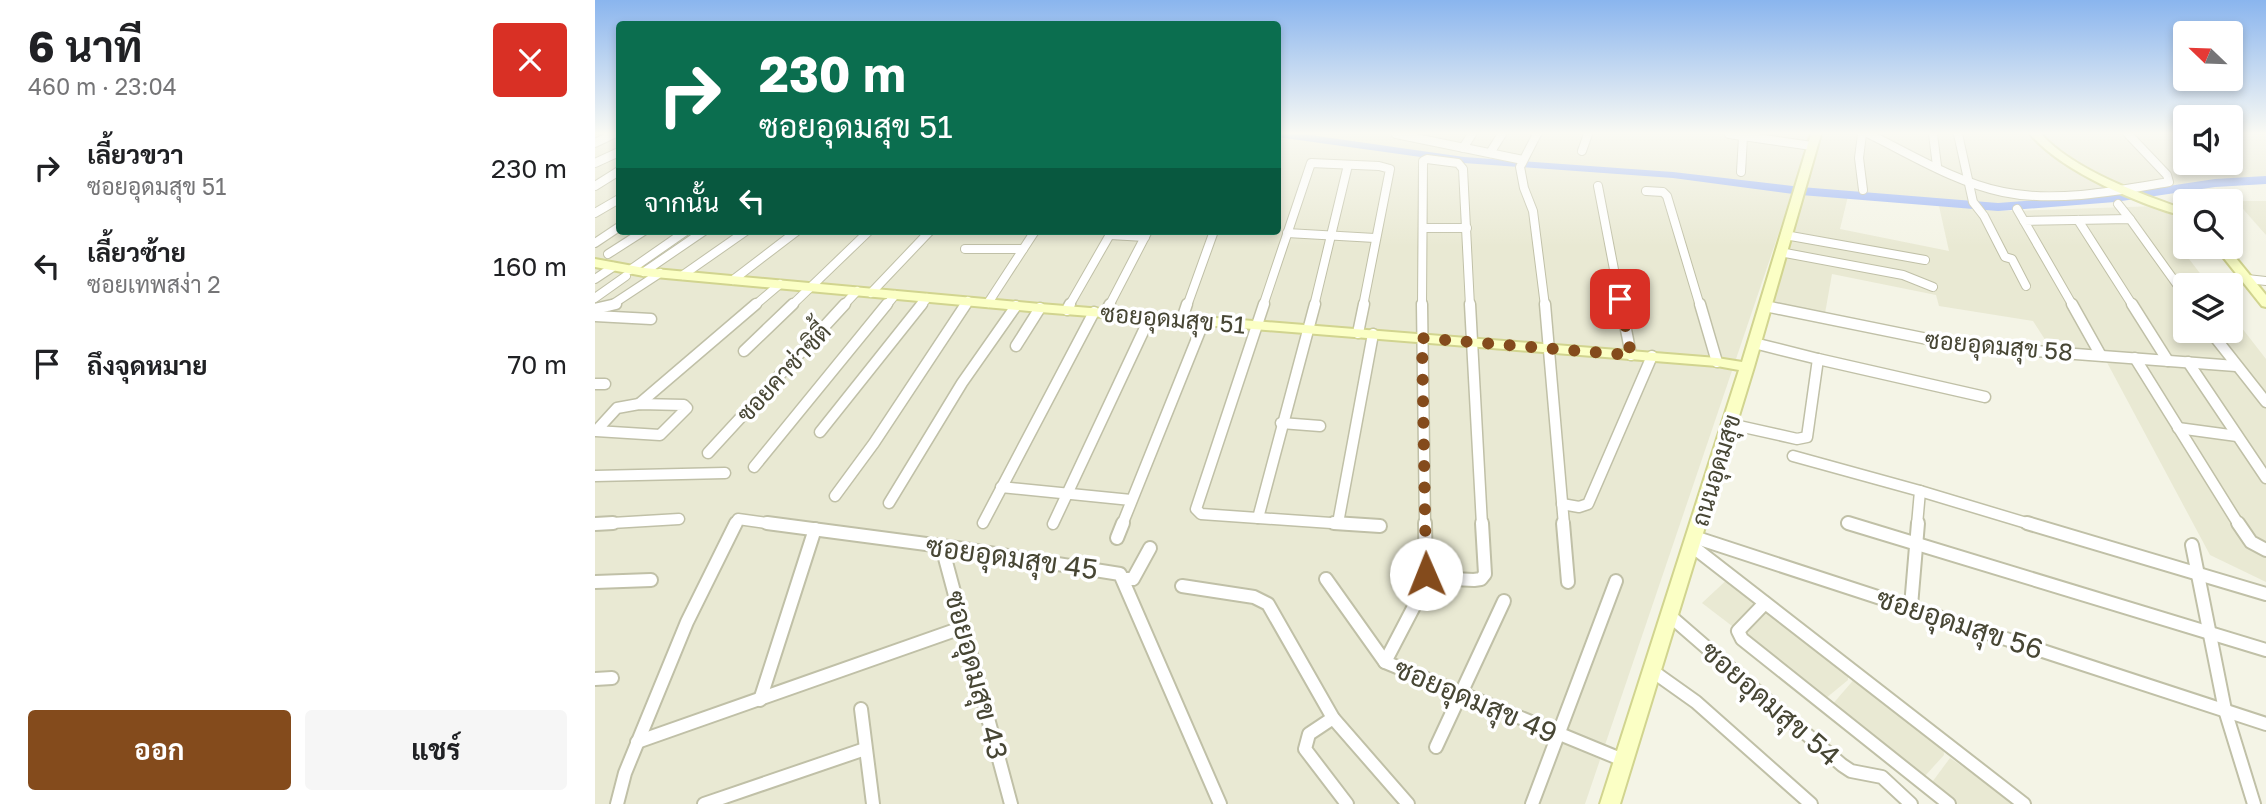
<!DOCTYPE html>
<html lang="th">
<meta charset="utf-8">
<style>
:root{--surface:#fff;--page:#f6f6f6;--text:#202124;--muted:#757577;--accent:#844b1c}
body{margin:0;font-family:"Golos Text",Sarabun,sans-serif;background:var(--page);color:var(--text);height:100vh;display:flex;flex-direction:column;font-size:26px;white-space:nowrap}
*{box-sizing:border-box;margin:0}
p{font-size:23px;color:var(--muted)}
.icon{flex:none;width:38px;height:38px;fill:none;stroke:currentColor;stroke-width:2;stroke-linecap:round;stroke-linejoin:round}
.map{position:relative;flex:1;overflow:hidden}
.drawer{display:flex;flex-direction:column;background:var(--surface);width:595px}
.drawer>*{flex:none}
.banner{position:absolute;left:21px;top:21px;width:665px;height:214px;border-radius:7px;box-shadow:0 4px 10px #0003;background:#0b6e4f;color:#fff;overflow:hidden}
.needle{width:46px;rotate:293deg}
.tools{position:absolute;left:1578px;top:21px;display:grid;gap:14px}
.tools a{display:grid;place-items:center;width:70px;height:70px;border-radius:7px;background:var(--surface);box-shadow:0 4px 10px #0003;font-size:35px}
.pin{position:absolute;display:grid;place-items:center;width:60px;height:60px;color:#fff;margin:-30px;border-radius:14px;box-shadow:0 4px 10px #0006}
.me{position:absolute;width:77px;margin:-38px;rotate:359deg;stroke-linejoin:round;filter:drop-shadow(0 0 5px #0008)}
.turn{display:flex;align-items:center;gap:24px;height:147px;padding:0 28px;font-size:32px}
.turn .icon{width:91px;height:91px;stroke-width:2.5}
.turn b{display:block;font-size:49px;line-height:60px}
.then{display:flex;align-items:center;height:66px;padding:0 28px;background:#0003;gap:14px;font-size:26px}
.round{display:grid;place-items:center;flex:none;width:74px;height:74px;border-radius:7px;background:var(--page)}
.overview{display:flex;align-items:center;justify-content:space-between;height:119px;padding:0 28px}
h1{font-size:42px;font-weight:700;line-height:52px}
.primary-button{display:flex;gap:14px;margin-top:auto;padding:14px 28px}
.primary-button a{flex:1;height:80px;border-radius:7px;background:var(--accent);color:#fff;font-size:28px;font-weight:700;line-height:80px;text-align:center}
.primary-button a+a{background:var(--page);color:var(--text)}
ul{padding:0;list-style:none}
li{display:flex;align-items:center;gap:21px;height:98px;padding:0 28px}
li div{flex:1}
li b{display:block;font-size:26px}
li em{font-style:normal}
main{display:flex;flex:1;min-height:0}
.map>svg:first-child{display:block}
</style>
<main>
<section class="drawer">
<div class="overview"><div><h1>6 นาที</h1><p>460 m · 23:04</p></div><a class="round" style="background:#d93025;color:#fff"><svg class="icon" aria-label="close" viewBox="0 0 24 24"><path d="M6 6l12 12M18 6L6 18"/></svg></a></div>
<ul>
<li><svg class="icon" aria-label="right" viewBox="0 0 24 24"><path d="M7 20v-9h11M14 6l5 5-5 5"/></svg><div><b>เลี้ยวขวา</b><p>ซอยอุดมสุข 51</p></div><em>230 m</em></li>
<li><svg class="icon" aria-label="left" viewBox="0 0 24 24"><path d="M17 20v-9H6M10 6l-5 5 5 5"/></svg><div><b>เลี้ยวซ้าย</b><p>ซอยเทพสง่า 2</p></div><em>160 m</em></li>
<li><svg class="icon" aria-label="arrive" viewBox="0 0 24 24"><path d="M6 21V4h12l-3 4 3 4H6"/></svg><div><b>ถึงจุดหมาย</b></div><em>70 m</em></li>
</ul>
<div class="primary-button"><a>ออก</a><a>แชร์</a></div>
</section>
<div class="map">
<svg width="1671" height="804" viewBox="0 0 1671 804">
<rect width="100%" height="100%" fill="#f4f4e6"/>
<g fill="#e9e9d3">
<path d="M0,134H24V231H682L683,134H1591V163H1636V134H1671V179L1617,182L1517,196L1402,205L1254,192L1245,229L1354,251L1344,206L1419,211L1562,206L1590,223L1591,247H1610L1617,254L1591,255L1614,285H1591V331H1636V314L1671,359V582L1615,555L1508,355L1458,352L1438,321L1344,306L1341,295L1237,274L1229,319L1170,306L1206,188H1199L990,804H0Z"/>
<path d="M1641,201H1671V235Z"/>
<path d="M1136,576L1167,597L1141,629L1107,603Z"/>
<path d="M1169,606L1253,669V680L1230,699L1147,633Z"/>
<path d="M1262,676L1348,745L1349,755L1329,777L1236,706Z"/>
<path d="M1355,758L1422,804H1359L1335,785Z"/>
</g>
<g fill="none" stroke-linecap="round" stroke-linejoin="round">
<path fill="#9db6f6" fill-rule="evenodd" d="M682,134H708L869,157L1078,172L1206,187L1403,203L1520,194L1620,179L1671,176V184L1620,187L1520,202L1403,211L1206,195L1078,178L869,163L682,137Z"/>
<defs>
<g id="street-far2">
<path d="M801,134L928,160"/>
<path d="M942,134L925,167L929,188L938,211L950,306"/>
<path d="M1134,134L1217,146"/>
<path d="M1267,134L1264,158L1268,190"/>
<path d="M1274,134C1317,155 1360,182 1408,192C1460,203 1522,191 1574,182L1572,175L1533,134"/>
<path d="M1338,134L1342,166"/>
<path d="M1363,134L1378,202L1389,216L1410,257L1417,259L1431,286"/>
<path d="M0,143L19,134"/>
<path d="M868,148L877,134"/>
<path d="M987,151L993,134"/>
<path d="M895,153L907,134"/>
<path d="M0,163L24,152"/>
<path d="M1146,172L1148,137"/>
<path d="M0,186L24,171"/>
<path d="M1003,186L1026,306"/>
<path d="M1051,191L1068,192L1072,196L1105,306"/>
<path d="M1523,204L1535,219"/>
<path d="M1422,209L1429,221"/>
<path d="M0,213L24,199"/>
<path d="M1483,220L1538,306"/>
<path d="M829,228H872"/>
<path d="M692,233L780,238"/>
<path d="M515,235L550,237"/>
<path d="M1190,235L1330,260"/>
<path d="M0,243L24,227"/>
<path d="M370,249H428"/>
<path d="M1185,252L1308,275L1338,287"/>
<path d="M13,254L49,231"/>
<path d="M35,270L91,231"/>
<path d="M49,272L109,231"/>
<path d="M88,275L151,231"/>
<path d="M0,279L18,267"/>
<path d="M1652,279L1671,281"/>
<path d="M138,280L202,231"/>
<path d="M276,293L335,231"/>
<path d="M0,298L31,276"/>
<path d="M393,303L440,231"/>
<path d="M15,306L65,273"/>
<path d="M159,306L185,284"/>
<path d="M196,306L274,231"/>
<path d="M248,306L262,291"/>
<path d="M291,306L300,295"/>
<path d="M326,306L332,298"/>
<path d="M370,306L373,301"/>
<path d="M474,306L517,231"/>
<path d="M514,306L553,231"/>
<path d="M592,306L619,231"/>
<path d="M668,306L716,163L784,166L795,169L768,306"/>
<path d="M719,306L753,165"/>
<path d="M827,306L828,161L832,159L863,163L868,169L875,306"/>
<path d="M1478,306L1429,221L1535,219L1591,297"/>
</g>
<g id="street-far1">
<path d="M669,304L601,509L606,514L765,525"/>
<path d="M827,304L830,525"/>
<path d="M875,304L887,525"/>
<path d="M950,304L969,525"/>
<path d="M1026,304L1036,355"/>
<path d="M1105,304L1122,362"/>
<path d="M1477,304L1505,354"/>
<path d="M1537,304L1573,361"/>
<path d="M1170,306L1362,345L1641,366"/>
<path d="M0,309L21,304"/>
<path d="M472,310L475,304"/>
<path d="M510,313L515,304"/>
<path d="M0,316L56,319"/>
<path d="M587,319L592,304"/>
<path d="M1615,331L1671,402"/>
<path d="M763,333L769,304"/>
<path d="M421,346L445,308"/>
<path d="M149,351L198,304"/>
<path d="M1540,358L1644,525"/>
<path d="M1223,359L1390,397"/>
<path d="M1593,362L1671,478"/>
<path d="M0,384H10"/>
<path d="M44,404L89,405L92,408L65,435L1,431L22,408Z"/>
<path d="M44,404L161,304"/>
<path d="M686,423L725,426"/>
<path d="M1135,424L1202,439L1212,437L1223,359L1159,343"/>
<path d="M1583,428L1642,436"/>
<path d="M225,432L327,304"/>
<path d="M113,453L250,304"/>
<path d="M1198,456L1325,491L1322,525"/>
<path d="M159,467L292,304"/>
<path d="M0,476L130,473"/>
<path d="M406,487L536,500"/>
<path d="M1325,491L1438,525"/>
<path d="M240,496L279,443L371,304"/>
<path d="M294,503L367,383L421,306"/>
<path d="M967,504L984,507L993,504L1057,356"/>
<path d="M663,518L720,304"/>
<path d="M388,523L499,312"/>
<path d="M743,523L778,334"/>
<path d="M1253,523L1258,525"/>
<path d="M0,524L84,519"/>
<path d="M458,524L555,317"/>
<path d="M140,525L143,519L186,525"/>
<path d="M527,525L609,321"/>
</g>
<g id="street">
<path d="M172,523L369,549L525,574L625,804"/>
<path d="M739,523L785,526"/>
<path d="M830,523L831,574L836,578L879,580L886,579L890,574L887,523"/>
<path d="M968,523L973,582"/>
<path d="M1253,523L1671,650"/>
<path d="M1432,523L1671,594"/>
<path d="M1643,523L1656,542L1671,550"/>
<path d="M0,524L18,523"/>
<path d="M1099,537L1671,724"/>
<path d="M522,538L528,523"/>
<path d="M1597,545L1630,710L1659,804"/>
<path d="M1097,546L1429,804"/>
<path d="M347,547L416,804"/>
<path d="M529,579H538L555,548"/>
<path d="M731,579L790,662L1028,760"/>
<path d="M0,582L56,580"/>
<path d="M587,586L659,597L673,604L738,718L813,804"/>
<path d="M1170,603L1143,631L1147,639L1354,804"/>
<path d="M1316,606L1323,523"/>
<path d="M1074,615L1247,765L1256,771L1287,777L1316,804"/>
<path d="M790,662L826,593"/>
<path d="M1056,670L1101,702L1216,804"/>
<path d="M0,679L17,678"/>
<path d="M165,700L220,529"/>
<path d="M266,709L278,804"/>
<path d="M738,718L714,734L710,749L752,804"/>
<path d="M42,742L369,627"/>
<path d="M841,747L909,601"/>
<path d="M22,804L30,773L92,622L141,523"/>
<path d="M109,804L270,749"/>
<path d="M937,804L1021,581"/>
</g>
<g id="secondary">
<path d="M1216,134H1226L1159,367L1025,804H1005L1144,370L1122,366L445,312L49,276L0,267V259L49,268L445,304L1122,358L1147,362Z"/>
<path d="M1435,134H1446C1480,171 1544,193 1591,210V217C1544,204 1467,172 1435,134Z"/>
<path d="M1620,247H1632L1671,295V307L1667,306Z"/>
</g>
</defs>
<use href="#street-far2" stroke="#c0c0a7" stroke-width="10"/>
<use href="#street-far1" stroke="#c0c0a7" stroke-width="13"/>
<use href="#street" stroke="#c0c0a7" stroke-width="16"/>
<use href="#secondary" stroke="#d1d48f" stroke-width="4"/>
<use href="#street-far2" stroke="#fff" stroke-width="8"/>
<use href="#street-far1" stroke="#fff" stroke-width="10"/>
<use href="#street" stroke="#fff" stroke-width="12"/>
<use href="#secondary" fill="#fbffc5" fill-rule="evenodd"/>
</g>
<linearGradient id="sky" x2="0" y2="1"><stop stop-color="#8ab5ee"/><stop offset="0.54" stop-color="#fafaf4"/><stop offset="1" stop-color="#fafaf4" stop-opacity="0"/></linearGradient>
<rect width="1671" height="247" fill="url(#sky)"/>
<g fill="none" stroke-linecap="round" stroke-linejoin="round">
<path stroke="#844b1c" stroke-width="12" stroke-dasharray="0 21.6" d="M831,574L827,338L1036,355L1025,299"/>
</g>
<g text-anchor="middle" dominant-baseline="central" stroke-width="7" stroke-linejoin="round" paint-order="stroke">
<g font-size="24" fill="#474634" stroke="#fff">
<text transform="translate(578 318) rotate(5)">ซอยอุดมสุข 51</text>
<text transform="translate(1404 345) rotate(5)">ซอยอุดมสุข 58</text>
<text transform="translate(188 372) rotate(-47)">ซอยคาซ่าซิตี้</text>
<text transform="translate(1120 470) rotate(-73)">ถนนอุดมสุข</text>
</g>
<g font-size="28" fill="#474634" stroke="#fff">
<text transform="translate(417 557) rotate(8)">ซอยอุดมสุข 45</text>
<text transform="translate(1365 623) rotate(18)">ซอยอุดมสุข 56</text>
<text transform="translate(382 675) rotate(75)">ซอยอุดมสุข 43</text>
<text transform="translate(881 700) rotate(23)">ซอยอุดมสุข 49</text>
<text transform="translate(1176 703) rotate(41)">ซอยอุดมสุข 54</text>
</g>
</g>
</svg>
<div class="tools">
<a><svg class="needle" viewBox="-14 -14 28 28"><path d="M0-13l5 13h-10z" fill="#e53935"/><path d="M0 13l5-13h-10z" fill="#757577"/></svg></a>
<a><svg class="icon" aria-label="sound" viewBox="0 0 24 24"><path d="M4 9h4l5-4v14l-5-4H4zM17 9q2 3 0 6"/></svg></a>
<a><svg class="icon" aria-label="search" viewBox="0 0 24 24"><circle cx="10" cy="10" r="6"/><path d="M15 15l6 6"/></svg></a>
<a><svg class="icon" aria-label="layers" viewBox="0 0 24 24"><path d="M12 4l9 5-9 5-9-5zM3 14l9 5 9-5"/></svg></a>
</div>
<div class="pin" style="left:1025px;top:299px;background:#d93025"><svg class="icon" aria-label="arrive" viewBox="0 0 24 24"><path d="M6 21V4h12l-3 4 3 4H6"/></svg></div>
<svg class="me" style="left:831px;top:574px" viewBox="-20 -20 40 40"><circle r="19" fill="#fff"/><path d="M0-13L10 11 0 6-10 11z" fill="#844b1c"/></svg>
<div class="banner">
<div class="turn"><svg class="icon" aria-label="right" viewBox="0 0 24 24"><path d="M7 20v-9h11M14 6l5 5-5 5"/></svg><div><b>230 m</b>ซอยอุดมสุข 51</div></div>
<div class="then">จากนั้น<svg class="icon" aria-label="left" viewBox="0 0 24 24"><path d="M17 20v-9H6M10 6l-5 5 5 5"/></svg></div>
</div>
</div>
</main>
